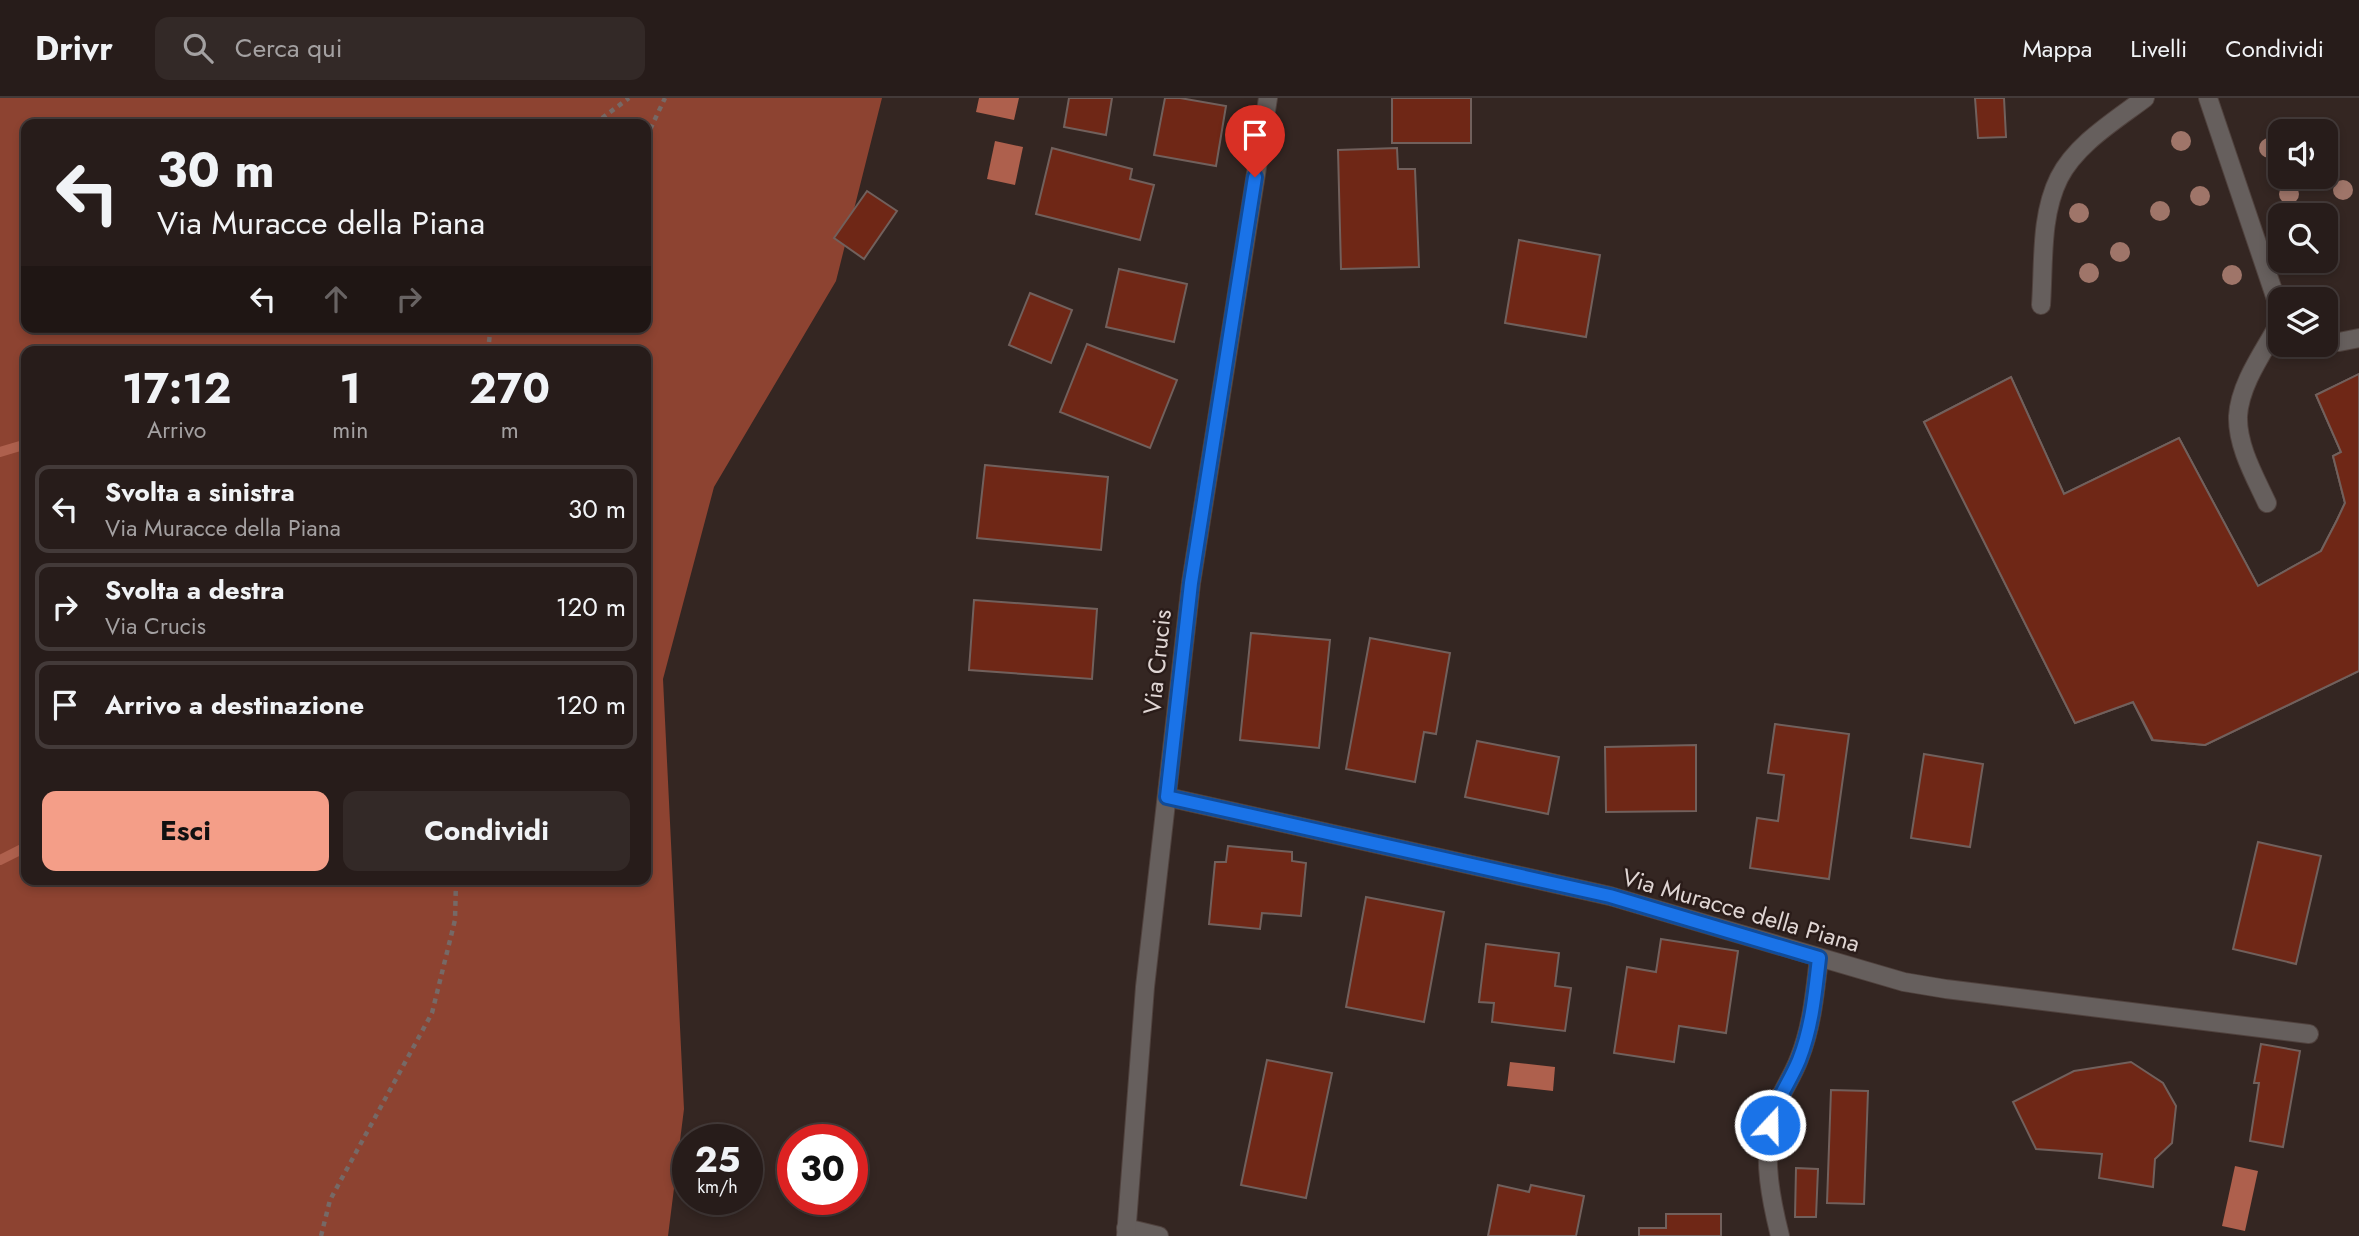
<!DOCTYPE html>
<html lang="it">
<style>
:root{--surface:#271c1a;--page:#332927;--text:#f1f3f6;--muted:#a4a1a2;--line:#433a39;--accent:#f49e88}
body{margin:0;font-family:Jost,sans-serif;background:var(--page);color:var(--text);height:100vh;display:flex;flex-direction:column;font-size:26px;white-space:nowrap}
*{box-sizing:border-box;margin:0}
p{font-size:23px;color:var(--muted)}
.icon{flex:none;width:38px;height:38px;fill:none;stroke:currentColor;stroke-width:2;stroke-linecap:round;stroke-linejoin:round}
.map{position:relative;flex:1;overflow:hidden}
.drawer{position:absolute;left:21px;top:248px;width:630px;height:539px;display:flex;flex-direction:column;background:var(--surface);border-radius:14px;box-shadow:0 4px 10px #0003,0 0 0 2px var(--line)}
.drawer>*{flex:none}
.banner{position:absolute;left:21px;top:21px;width:630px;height:214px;border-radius:14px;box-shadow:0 4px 10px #0003,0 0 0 2px var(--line);background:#271c1a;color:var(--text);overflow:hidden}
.fabs{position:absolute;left:2268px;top:21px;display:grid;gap:14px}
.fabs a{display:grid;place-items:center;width:70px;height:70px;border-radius:14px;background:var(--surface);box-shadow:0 4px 10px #0003,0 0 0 2px var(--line);font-size:35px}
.speed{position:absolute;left:672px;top:1026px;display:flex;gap:14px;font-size:35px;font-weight:700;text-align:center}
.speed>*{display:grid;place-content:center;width:91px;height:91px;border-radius:50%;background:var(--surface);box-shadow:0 4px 10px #0003,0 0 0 2px var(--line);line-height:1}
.speed small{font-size:18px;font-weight:400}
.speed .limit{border:10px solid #d22;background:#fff;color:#111}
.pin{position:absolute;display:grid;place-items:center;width:60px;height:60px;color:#fff;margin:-72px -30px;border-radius:50% 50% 50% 0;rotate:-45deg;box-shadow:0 0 7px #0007}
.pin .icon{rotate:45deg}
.me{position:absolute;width:77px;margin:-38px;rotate:21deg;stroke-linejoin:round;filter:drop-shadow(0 0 5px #0008)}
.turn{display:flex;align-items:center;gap:24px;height:147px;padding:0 21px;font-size:32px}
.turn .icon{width:91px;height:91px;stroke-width:2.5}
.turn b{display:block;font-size:49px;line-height:60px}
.lanes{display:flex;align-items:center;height:66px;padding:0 21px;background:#0003;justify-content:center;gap:35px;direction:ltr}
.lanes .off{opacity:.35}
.eta{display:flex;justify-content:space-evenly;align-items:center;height:119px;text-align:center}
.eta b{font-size:42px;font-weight:700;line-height:49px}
.primary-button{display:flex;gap:14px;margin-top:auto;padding:14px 21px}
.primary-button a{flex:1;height:80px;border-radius:14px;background:var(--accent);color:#111;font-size:28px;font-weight:700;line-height:80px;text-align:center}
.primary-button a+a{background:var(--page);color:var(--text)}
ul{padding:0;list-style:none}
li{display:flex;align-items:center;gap:21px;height:88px;margin:0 14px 10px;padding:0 7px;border:4px solid var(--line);border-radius:14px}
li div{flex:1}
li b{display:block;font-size:26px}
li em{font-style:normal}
header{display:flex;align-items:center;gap:42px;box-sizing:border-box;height:98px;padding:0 35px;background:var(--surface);border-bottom:2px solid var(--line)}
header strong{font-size:33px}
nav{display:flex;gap:38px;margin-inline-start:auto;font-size:24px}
.search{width:490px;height:63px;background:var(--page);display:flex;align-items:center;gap:18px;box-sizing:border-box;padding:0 24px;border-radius:14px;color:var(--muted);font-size:26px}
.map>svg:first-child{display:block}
</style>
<header>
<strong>Drivr</strong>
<div class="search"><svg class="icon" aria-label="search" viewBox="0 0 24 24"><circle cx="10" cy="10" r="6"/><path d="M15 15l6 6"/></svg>Cerca qui</div>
<nav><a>Mappa</a><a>Livelli</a><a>Condividi</a></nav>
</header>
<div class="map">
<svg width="2359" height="1138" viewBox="0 0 2359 1138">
<rect width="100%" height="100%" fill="#342622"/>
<path fill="#8d4331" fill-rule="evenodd" d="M0,0H882L836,183L714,389L663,581L684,1011L668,1138H0ZM26,26H646V229H26ZM26,254H646V782H26Z"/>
<g fill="#ae604d">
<path d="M979,0H1019L1014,22L976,14Z"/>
<path d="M995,43L1023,49L1015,87L987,81Z"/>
<path d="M1510,964L1555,969L1553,993L1507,988Z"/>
<path d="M2235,1068L2258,1073L2245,1133L2222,1128Z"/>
</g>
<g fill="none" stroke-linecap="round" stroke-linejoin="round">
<g stroke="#ae604d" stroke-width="10">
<path d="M0,354L20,348L26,349"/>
<path d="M0,762L26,749"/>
</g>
</g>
<g fill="#6f2716" stroke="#71605c" stroke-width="2">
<path d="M1069,0H1112L1106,37L1064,29Z"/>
<path d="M1165,0H1180L1226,8L1216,68L1154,57Z"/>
<rect x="1392" y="0" width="79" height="45"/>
<path d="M1975,0H2004L2006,39L1978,40Z"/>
<path d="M1052,50L1132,71L1130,81L1154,87L1140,142L1036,116Z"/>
<path d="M1397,50L1398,71H1415L1419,169L1341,171L1338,52Z"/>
<path d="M867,93L897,113L864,161L834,140Z"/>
<path d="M1519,142L1600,157L1586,239L1505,225Z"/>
<path d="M1119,171L1187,186L1174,244L1106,229Z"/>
<path d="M1030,195L1072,212L1051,265L1009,247Z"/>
<path d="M1087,246L1177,282L1150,350L1060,314Z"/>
<path d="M2359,276V573L2205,647L2152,642L2133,604L2075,625L1924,324L2011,279L2064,396L2179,340L2258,488L2321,453L2337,422L2345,405L2333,358L2341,354L2316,297Z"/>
<path d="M2359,276V573L2205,647L2153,642L2133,604L2075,625L1924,324L2011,279L2064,396L2179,340L2258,488L2321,453L2337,422L2345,405L2333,358L2341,354L2316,297Z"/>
<path d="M985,367L1108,379L1101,452L977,440Z"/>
<path d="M974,502L1097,511L1092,581L969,572Z"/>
<path d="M1251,535L1330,542L1319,650L1240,642Z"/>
<path d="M1370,540L1450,555L1436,636L1424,634L1415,684L1346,671Z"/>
<path d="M1775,626L1849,636L1829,781L1750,770L1757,720L1778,723L1784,677L1768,675Z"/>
<path d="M1477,643L1559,659L1548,716L1465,699Z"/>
<path d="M1696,647V713L1606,714L1605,649Z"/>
<path d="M1924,656L1983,666L1970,749L1911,740Z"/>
<path d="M2258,744L2321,758L2296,866L2233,851Z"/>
<path d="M1228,748L1292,754V763L1306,765L1301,818L1262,815L1260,831L1209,826L1215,764H1226Z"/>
<path d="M1366,799L1444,814L1424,924L1346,909Z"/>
<path d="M1661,841L1738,853L1726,935L1679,928L1674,964L1614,955L1627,869L1656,874Z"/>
<path d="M1486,846L1559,855L1555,888L1571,890L1565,933L1492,924L1494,905L1479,904Z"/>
<path d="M2261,946L2300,953L2283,1049L2250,1043L2259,985H2254Z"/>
<path d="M1267,962L1332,975L1306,1100L1241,1087Z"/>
<path d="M2131,964L2163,985L2176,1008L2172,1045L2155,1061L2153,1089L2099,1080L2102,1056L2036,1051L2013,1004L2074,973Z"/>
<path d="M1831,992L1868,993L1864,1106L1827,1105Z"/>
<path d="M1796,1070L1818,1071L1816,1119H1795Z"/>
<path d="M1498,1087L1529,1094L1531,1087L1584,1098L1576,1138H1488Z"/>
<path d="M1666,1116H1721V1138H1639V1130H1666Z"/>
</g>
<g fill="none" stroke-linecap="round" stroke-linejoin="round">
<defs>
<g id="service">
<path d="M2208,0L2280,213"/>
<path d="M2041,207C2044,166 2040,118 2059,80C2076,46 2116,22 2145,0"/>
<path d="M2326,241L2339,244L2359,240"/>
<path d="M2267,405C2255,379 2237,348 2238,318C2240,285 2265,252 2280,224"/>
</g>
<g id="minor">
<path d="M1167,699L1610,798L1904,884L1946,891L2309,936"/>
<path d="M1126,1130L1159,1138"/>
<path d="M1126,1138L1145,889L1191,485L1268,0"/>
<path d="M1780,1138C1771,1102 1763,1062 1771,1025C1775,1002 1791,983 1799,961C1812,929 1815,894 1819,860"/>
</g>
</defs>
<use href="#service" stroke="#50423e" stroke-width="20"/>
<use href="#minor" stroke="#50423e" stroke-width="20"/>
<g stroke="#766966" stroke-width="4.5" stroke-dasharray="5 5" stroke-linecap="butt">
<path d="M594,26L629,0"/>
<path d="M646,40L665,0"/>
<path d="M488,254L490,235L495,229"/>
<path d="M321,1138L330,1102L432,915L455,822L456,782"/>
</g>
<use href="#service" stroke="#665f5d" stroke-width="18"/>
<use href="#minor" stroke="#665f5d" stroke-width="18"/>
</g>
<g fill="#9f7569">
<circle cx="2181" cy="43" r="10"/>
<circle cx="2269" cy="50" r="10"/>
<circle cx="2343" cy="92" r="10"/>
<circle cx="2289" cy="96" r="10"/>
<circle cx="2200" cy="98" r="10"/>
<circle cx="2160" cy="113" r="10"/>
<circle cx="2079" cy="115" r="10"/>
<circle cx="2120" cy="154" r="10"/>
<circle cx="2089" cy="175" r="10"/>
<circle cx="2232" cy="177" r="10"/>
</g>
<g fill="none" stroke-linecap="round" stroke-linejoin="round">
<defs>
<path id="route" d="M1255,79L1191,485L1167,699L1610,798L1819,860C1815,895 1812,929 1799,962C1790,984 1775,1003 1770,1027"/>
</defs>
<use href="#route" stroke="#114b97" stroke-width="18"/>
<use href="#route" stroke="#1a73e8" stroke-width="12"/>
</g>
<g text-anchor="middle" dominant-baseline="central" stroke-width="5" stroke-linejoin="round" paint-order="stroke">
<g font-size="24" fill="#e0d6d4" stroke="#2a1c19">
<text transform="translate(1157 564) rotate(-84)">Via Crucis</text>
<text transform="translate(1741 812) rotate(16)">Via Muracce della Piana</text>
</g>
</g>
</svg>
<div class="fabs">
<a><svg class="icon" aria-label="sound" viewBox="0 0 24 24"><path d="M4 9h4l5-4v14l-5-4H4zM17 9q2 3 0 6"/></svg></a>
<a><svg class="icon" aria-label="search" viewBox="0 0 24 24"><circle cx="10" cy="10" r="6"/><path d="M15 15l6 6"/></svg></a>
<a><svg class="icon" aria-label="layers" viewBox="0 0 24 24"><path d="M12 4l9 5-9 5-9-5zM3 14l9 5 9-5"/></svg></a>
</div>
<div class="speed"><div>25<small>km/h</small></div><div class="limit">30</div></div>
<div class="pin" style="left:1255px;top:79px;background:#d93025"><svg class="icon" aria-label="arrive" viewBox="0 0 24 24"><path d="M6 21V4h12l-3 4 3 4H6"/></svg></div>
<svg class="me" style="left:1770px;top:1027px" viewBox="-20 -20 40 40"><circle r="17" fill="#1a73e8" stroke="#fff" stroke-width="3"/><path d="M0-11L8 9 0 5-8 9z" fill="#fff"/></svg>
<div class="banner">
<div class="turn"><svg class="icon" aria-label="left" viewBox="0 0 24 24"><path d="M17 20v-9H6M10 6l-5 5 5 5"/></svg><div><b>30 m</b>Via Muracce della Piana</div></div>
<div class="lanes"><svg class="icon" aria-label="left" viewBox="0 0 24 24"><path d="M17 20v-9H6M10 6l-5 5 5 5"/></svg><svg class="icon off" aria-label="ahead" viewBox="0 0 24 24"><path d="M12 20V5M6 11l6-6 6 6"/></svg><svg class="icon off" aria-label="right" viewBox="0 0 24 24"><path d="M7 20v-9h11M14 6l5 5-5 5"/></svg></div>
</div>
<section class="drawer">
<div class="eta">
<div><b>17:12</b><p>Arrivo</p></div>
<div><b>1</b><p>min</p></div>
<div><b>270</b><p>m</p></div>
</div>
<ul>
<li><svg class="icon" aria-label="left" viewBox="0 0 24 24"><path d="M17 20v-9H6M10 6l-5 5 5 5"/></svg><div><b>Svolta a sinistra</b><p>Via Muracce della Piana</p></div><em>30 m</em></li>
<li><svg class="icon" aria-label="right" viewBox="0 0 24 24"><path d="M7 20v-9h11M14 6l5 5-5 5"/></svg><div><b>Svolta a destra</b><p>Via Crucis</p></div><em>120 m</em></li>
<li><svg class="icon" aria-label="arrive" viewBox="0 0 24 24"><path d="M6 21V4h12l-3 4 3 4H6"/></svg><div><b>Arrivo a destinazione</b></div><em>120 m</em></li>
</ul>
<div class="primary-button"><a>Esci</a><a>Condividi</a></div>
</section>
</div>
